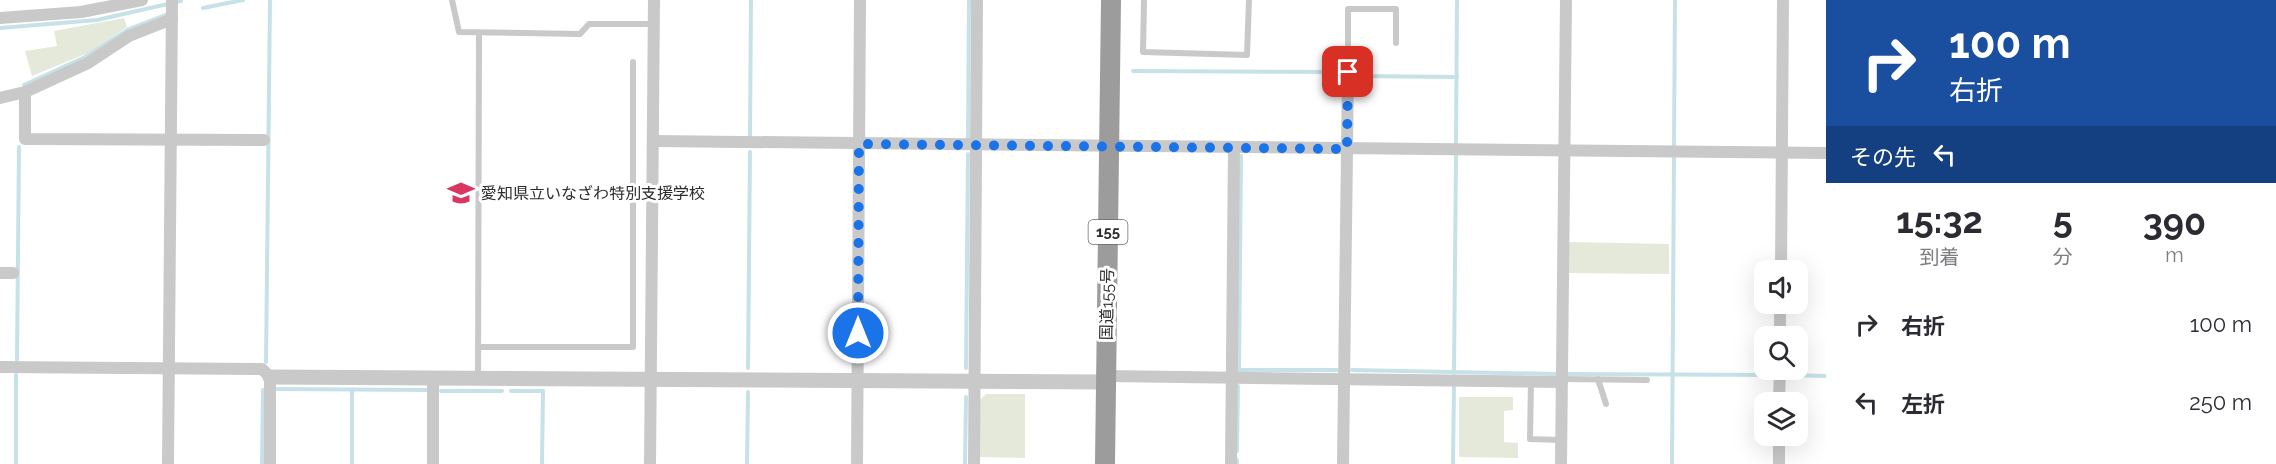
<!DOCTYPE html>
<html lang="ja">
<meta charset="utf-8">
<style>
:root{--surface:#fff;--page:#f2f2f3;--text:#2b2b33;--muted:#7c7c81}
body{margin:0;font-family:Raleway,"Noto Sans JP",sans-serif;background:var(--page);color:var(--text);height:100vh;display:flex;flex-direction:column;font-size:22px;white-space:nowrap}
*{box-sizing:border-box;margin:0}
p{font-size:20px;color:var(--muted)}
.icon{flex:none;width:33px;height:33px;fill:none;stroke:currentColor;stroke-width:2;stroke-linecap:round;stroke-linejoin:round}
.map{position:relative;flex:1;overflow:hidden}
.drawer{display:flex;flex-direction:column;background:var(--surface);width:450px}
.drawer>*{flex:none}
.guide{background:#1a4fa0;color:#fff;overflow:hidden}
.buttons{position:absolute;left:1754px;top:260px;display:grid;gap:12px}
.buttons a{display:grid;place-items:center;width:54px;height:54px;border-radius:12px;background:var(--surface);box-shadow:0 6px 24px #0002;font-size:30px}
.pin{position:absolute;display:grid;place-items:center;width:51px;height:51px;color:#fff;margin:-26px;border-radius:12px;box-shadow:0 3px 9px #0006}
.me{position:absolute;width:66px;margin:-33px;rotate:0deg;stroke-linejoin:round;filter:drop-shadow(0 0 4px #0008)}
.turn{display:flex;align-items:center;gap:21px;height:126px;padding:0 24px;font-size:27px}
.turn .icon{width:78px;height:78px;stroke-width:2.5}
.turn b{display:block;font-size:42px;line-height:51px}
.then{display:flex;align-items:center;height:57px;padding:0 24px;background:#0003;gap:12px;font-size:22px}
.eta{display:flex;justify-content:space-evenly;align-items:center;height:102px;text-align:center}
.eta b{font-size:36px;font-weight:700;line-height:42px}
ul{padding:0;list-style:none}
li{display:flex;align-items:center;gap:18px;height:78px;padding:0 24px}
li div{flex:1}
li b{display:block;font-size:22px}
li em{font-style:normal}
main{display:flex;flex:1;min-height:0}
.map>svg:first-child{display:block}
</style>
<main>
<div class="map">
<svg width="1826" height="464" viewBox="0 0 1826 464">
<rect width="100%" height="100%" fill="#fff"/>
<g fill="#e5e9d9">
<path d="M124,18L127,27L90,52L32,76L25,51L57,46L54,31Z"/>
<path d="M1569,242L1669,244V274L1569,273Z"/>
<path d="M986,394H1025V458L979,457V401Z"/>
<path d="M1459,397H1513V410L1504,411V442L1518,443V458L1459,457Z"/>
</g>
<g fill="none" stroke-linecap="round" stroke-linejoin="round">
<g stroke="#c6e2e8" stroke-width="4">
<path d="M203,8L243,0"/>
<path d="M0,28L97,20L181,1"/>
<path d="M1133,71L1341,72"/>
<path d="M1354,76L1457,77"/>
<path d="M24,85L85,57L129,29L168,14"/>
<path d="M750,137L751,0"/>
<path d="M968,139L969,0"/>
<path d="M1456,144L1457,0"/>
<path d="M1674,146L1675,0"/>
<path d="M1241,156L1239,370H1337"/>
<path d="M17,360L19,147"/>
<path d="M266,362L270,0"/>
<path d="M748,368L750,152"/>
<path d="M966,368L968,154"/>
<path d="M1352,370L1558,374"/>
<path d="M1454,373L1456,156"/>
<path d="M1569,374L1774,375"/>
<path d="M1786,375L1826,376"/>
<path d="M276,389L427,390"/>
<path d="M441,391H502"/>
<path d="M511,391H543L542,464"/>
<path d="M1237,451L1238,386"/>
<path d="M16,464V375"/>
<path d="M262,464L263,390"/>
<path d="M352,464V390"/>
<path d="M747,464L748,392"/>
<path d="M965,464L966,397"/>
<path d="M1237,464V460"/>
<path d="M1453,464L1454,386"/>
<path d="M1672,464L1674,157"/>
</g>
<g stroke="#c9c9c9" stroke-width="6">
<path d="M452,0L459,32L580,34L589,24H653"/>
<path d="M1144,0L1143,52L1247,55L1249,0"/>
<path d="M1348,72V9H1396V43"/>
<path d="M478,347H633V62"/>
<path d="M478,378L479,33"/>
<path d="M1562,379L1647,380"/>
<path d="M1598,379L1606,404"/>
<path d="M1531,381L1530,439L1561,440"/>
</g>
<g stroke="#c9c9c9" stroke-width="12">
<path d="M0,18L81,12L142,0"/>
<path d="M25,92V139L264,140"/>
<path d="M0,98L25,92L88,63L129,36L172,19"/>
<path d="M653,141L1826,153"/>
<path d="M1781,270L1783,0"/>
<path d="M0,273H13"/>
<path d="M1780,336V303"/>
<path d="M0,367L262,369L270,377V464"/>
<path d="M1106,376L1562,382"/>
<path d="M1779,402L1780,369"/>
<path d="M168,464L172,0"/>
<path d="M433,464V378"/>
<path d="M650,464L654,0"/>
<path d="M857,464L860,0"/>
<path d="M974,464L977,0"/>
<path d="M1231,464L1234,148"/>
<path d="M1343,464L1348,72"/>
<path d="M1561,464L1566,0"/>
<path d="M1779,464V435"/>
</g>
<path stroke="#c9c9c9" stroke-width="15" d="M270,377L1106,382"/>
<path stroke="#9c9c9c" stroke-width="20" d="M1105,464L1111,0"/>
</g>
<g fill="none" stroke-linecap="round" stroke-linejoin="round">
<path stroke="#1a73e8" stroke-width="10" stroke-dasharray="0 18" d="M858,333L859,144L1347,149L1348,72"/>
</g>
<defs>
<symbol id="school-bare" viewBox="-9 -9 18 18"><path d="M0-5L7-2L0 1L-7-2ZM-4 1L0 2.5L4 1V4Q0 6-4 4Z" fill="#db3562" stroke="#fff" stroke-width="2.5" paint-order="stroke"/></symbol>
</defs>
<g fill-rule="evenodd">
<use href="#school-bare" x="442" y="174" width="38" height="38"/>
</g>
<g text-anchor="middle" dominant-baseline="central" stroke-width="6" stroke-linejoin="round" paint-order="stroke">
<rect fill="#fff" stroke="#6b6b6b" stroke-width="1.5" x="1088.5" y="220" width="39" height="24" rx="4.5"/>
<g font-size="15" font-weight="bold" fill="#2c2c2c">
<text x="1108" y="232">155</text>
</g>
<g font-size="16" fill="#2c2c2c" stroke="#fff" text-anchor="start">
<text x="481" y="193">愛知県立いなざわ特別支援学校</text>
</g>
<g font-size="16" fill="#2c2c2c" stroke="#fff">
<text transform="translate(1107 304) rotate(-89)">国道155号</text>
</g>
</g>
</svg>
<div class="buttons">
<a><svg class="icon" aria-label="sound" viewBox="0 0 24 24"><path d="M4 9h4l5-4v14l-5-4H4zM17 9q2 3 0 6"/></svg></a>
<a><svg class="icon" aria-label="search" viewBox="0 0 24 24"><circle cx="10" cy="10" r="6"/><path d="M15 15l6 6"/></svg></a>
<a><svg class="icon" aria-label="layers" viewBox="0 0 24 24"><path d="M12 4l9 5-9 5-9-5zM3 14l9 5 9-5"/></svg></a>
</div>
<div class="pin" style="left:1348px;top:72px;background:#d93025"><svg class="icon" aria-label="arrive" viewBox="0 0 24 24"><path d="M6 21V4h12l-3 4 3 4H6"/></svg></div>
<svg class="me" style="left:858px;top:333px" viewBox="-20 -20 40 40"><circle r="17" fill="#1a73e8" stroke="#fff" stroke-width="3"/><path d="M0-11L8 9 0 5-8 9z" fill="#fff"/></svg>
</div>
<section class="drawer">
<div class="guide">
<div class="turn"><svg class="icon" aria-label="right" viewBox="0 0 24 24"><path d="M7 20v-9h11M14 6l5 5-5 5"/></svg><div><b>100 m</b>右折</div></div>
<div class="then">その先<svg class="icon" aria-label="left" viewBox="0 0 24 24"><path d="M17 20v-9H6M10 6l-5 5 5 5"/></svg></div>
</div>
<div class="eta">
<div><b>15:32</b><p>到着</p></div>
<div><b>5</b><p>分</p></div>
<div><b>390</b><p>m</p></div>
</div>
<ul>
<li><svg class="icon" aria-label="right" viewBox="0 0 24 24"><path d="M7 20v-9h11M14 6l5 5-5 5"/></svg><div><b>右折</b></div><em>100 m</em></li>
<li><svg class="icon" aria-label="left" viewBox="0 0 24 24"><path d="M17 20v-9H6M10 6l-5 5 5 5"/></svg><div><b>左折</b></div><em>250 m</em></li>
</ul>
</section>
</main>
